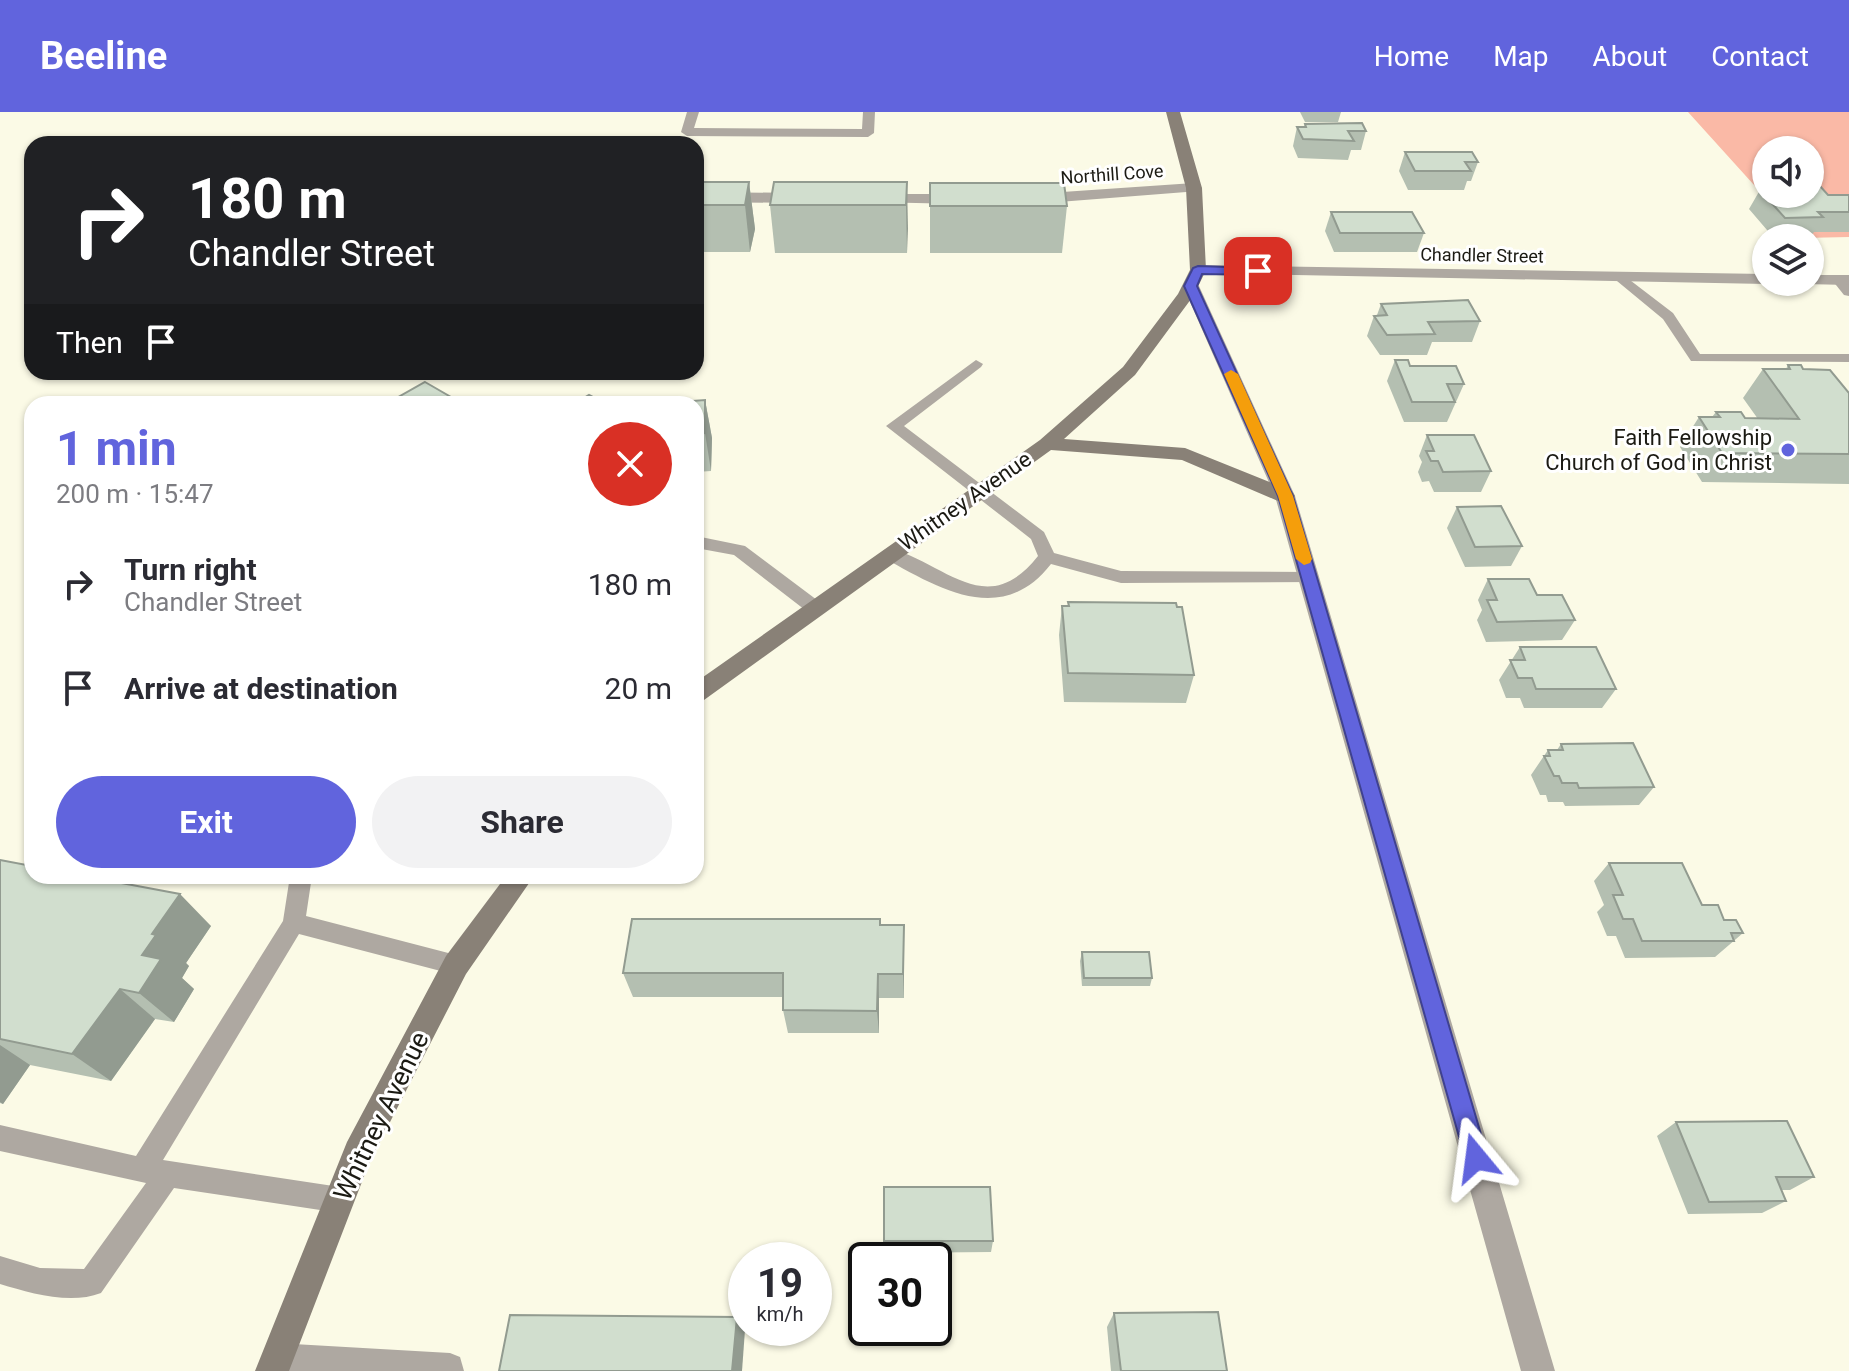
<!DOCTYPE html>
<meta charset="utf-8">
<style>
:root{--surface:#fff;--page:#f2f2f3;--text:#2b2b33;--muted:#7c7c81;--accent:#6164dd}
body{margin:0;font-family:Roboto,sans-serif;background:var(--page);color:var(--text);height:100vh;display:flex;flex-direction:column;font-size:30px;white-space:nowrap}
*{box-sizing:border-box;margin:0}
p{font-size:26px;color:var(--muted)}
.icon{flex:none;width:44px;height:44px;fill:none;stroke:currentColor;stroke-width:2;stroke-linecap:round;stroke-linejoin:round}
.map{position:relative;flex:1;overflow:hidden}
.sheet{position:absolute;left:24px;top:284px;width:680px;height:488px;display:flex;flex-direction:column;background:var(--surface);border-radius:24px;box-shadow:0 2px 6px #0004}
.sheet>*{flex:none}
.guide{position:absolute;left:24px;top:24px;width:680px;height:244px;border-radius:24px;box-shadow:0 2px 6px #0004;background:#202124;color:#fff;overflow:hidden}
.tools{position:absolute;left:1752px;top:24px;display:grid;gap:16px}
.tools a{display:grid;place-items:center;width:72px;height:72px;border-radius:50%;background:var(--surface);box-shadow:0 2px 6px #0004;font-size:40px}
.speed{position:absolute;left:728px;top:1130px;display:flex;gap:16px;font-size:40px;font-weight:700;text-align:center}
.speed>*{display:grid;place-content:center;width:104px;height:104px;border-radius:50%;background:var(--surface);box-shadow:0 2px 6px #0004;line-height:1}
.speed small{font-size:20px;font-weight:400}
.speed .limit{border:4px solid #111;border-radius:12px;background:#fff;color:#111}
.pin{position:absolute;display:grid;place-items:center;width:68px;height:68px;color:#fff;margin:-34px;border-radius:16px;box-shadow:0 4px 12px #0006}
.me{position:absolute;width:88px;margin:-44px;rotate:344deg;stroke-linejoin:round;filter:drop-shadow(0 0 6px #0008)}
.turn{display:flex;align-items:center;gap:28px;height:168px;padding:0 32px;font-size:36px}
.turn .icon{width:104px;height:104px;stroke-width:2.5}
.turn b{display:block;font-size:56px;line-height:68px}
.then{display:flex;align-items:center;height:76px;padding:0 32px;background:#0003;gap:16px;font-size:30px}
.round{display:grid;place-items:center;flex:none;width:84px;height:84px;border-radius:42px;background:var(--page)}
.overview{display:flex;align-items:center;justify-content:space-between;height:136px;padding:0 32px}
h1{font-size:48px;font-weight:700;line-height:60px;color:var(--accent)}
.primary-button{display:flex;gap:16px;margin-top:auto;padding:16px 32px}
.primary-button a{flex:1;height:92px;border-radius:48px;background:var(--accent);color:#fff;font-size:32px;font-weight:700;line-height:92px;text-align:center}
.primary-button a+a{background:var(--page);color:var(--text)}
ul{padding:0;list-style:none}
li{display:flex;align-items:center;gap:24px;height:104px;padding:0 32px}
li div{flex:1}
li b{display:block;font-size:30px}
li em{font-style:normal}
header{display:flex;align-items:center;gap:48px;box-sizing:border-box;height:112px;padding:0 40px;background:var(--accent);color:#fff}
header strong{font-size:38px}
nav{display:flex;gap:44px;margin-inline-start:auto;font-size:28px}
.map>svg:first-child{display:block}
</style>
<header>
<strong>Beeline</strong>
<nav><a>Home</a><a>Map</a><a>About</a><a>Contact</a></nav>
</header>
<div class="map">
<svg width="1849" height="1259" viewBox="0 0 1849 1259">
<rect width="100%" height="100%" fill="#fbfae6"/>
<path fill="#fab9a6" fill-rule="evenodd" d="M1688,0H1849V125L1802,126ZM1766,38H1810V82H1766Z"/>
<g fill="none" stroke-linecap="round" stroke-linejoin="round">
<g fill="#aea8a1" fill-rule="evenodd">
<path d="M687,0H699L694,16L862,17L863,0H875L874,21L868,25L687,24L681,20Z"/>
<path d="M1622,162L1673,201L1700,242H1849V250L1691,249L1663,207L1617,169L1615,166Z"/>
<path d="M1839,164L1849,171V184L1844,183L1832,168Z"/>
<path d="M976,248L983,252L981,255L904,314L1044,420L1054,441L1121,459L1310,460L1319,466L1316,470L1121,471L1051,452C1002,515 940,477 884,446L881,442L884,438L890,436C946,452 987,509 1038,444L1031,427L886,314Z"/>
<path d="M696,424L745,434L821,491L824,496L821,501H809L734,443L696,436Z"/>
<path d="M290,764H312L306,804L456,843L464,846L467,853L464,860L456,863L299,822L163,1048L340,1075L349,1079L353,1088L349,1097L340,1101L174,1076L101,1181C70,1193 30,1181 0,1172V1144L40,1156L84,1157L146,1071L0,1039V1013L136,1044L283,809Z"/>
<path d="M276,1231L450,1241L460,1245L464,1259H276L266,1255L262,1245L266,1235Z"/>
</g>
<g fill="#aea8a1" fill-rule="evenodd">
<path d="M1194,71L1202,76L1199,79L1033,92L1025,87L1033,82Z"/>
<path d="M696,80L804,81L812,86L804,91L696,90Z"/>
<path d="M877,82H960L968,87L960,92L872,90V84Z"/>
<path d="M1198,153L1766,162V170H1772L1766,172L1192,161L1190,158Z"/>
<path d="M1810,163H1849V173L1804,172L1810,170Z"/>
<path d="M1191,169L1199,174L1295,384L1555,1259H1521L1275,384L1183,174Z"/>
</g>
<g fill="#898177" fill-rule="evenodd">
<path d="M1166,0H1180L1202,76L1206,158L1194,183L1135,263L1064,327L1185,336L1292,379L1295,384L1292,389H1278L1182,348L1051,338L704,588L696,591V570L1040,328L1123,255L1178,182L1190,158L1186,76Z"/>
<path d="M506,764H534L466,862L370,1049L289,1259H255L347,1030L446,844Z"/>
</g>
</g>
<g fill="#b4bfb1">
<path d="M1300,0H1341L1338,10H1305Z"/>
<path d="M1305,12L1366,19L1361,38H1351L1348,48L1298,46L1293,34L1297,15H1304Z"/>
<path d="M1405,40L1478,50L1471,69H1467L1464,78H1408L1399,59Z"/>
<path d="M696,70H749L755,117L750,140H696Z"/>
<path d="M907,70V141H775L770,93Z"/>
<path d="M930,71L1067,94L1062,141H930Z"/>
<path d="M1760,78L1791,83H1828L1849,100V120H1814L1810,125H1773L1749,97Z"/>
<path d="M1331,100L1424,121L1417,140H1334L1325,119Z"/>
<path d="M1381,192L1480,209L1472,230H1432L1427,243H1380L1367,224L1374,204L1377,203Z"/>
<path d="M1395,248L1464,272L1447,310H1404L1387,269Z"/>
<path d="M1788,253L1803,257L1849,281V372L1702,370L1680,335L1699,305H1712L1716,300L1745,306L1758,307L1743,286L1763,257H1786Z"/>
<path d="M705,288L712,326L711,359L696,360V292Z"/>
<path d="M1427,323L1491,359L1481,380H1434L1429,369L1422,370L1418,360L1422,350L1419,344Z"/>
<path d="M1457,395L1522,434L1511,454L1465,455L1447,416Z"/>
<path d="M1488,467L1537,483L1575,508L1562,528L1486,530L1477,508L1482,498L1478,488Z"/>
<path d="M1068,490L1194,563L1186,591L1064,590L1059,523L1062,494H1068Z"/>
<path d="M1520,535L1616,577L1602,596H1524L1520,586H1506L1499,568Z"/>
<path d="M1561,632L1654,675L1639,693L1565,694L1563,690H1548L1546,683H1540L1531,663L1548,638H1557Z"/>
<path d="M0,748L211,814L186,851L189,854L182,866L194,877L174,910L155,907L111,969L30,953L3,992L0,991Z"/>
<path d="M1609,751L1702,793L1743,821L1715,845L1625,846L1616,824H1607L1597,800L1604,793L1594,769Z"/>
<path d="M881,813L904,838V886H879V921H788L783,898V885H633L623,861Z"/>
<path d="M1082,840L1152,866L1150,874H1082L1080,849Z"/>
<path d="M1676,1010L1814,1065L1790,1078H1781L1786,1089L1762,1101L1688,1102L1657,1024Z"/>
<path d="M884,1129H993L991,1140L885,1141Z"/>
<path d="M1114,1201L1227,1259H1111L1107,1215Z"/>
</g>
<g fill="#929b90">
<path d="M749,70L755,117L750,140L745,93Z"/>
<path d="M907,70L908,117L907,141L906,93Z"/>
<path d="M705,288L712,326L711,359L705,321Z"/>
<path d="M180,782L211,814L186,851L189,854L182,866L194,877L174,910L139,881L142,843L152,822Z"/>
<path d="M904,813V886L903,862Z"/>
<path d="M878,862L879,886V921L877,899Z"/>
<path d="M120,877L155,907L111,969L72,942Z"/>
<path d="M0,933L30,953L3,992L0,990Z"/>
<path d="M737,1205L745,1218L742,1259H732Z"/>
</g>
<g fill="#d1dece" stroke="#929b90" stroke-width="2">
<path d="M1362,11L1366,19H1348L1354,29L1303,27L1297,15H1306L1305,12Z"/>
<path d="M1405,40H1472L1478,50H1465L1471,59H1415Z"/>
<path d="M696,70H749L745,93H696Z"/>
<path d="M774,70H907L906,93H770Z"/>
<path d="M930,71H1064L1067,94H930Z"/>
<path d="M1810,74H1820L1828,83H1849V100H1818L1823,105L1785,106L1760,78H1766V82L1804,83L1803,82H1810Z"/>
<path d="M1331,100H1412L1424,121H1340Z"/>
<path d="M1468,188L1480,209L1428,210L1435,222L1387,223L1374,204L1387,203L1381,192Z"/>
<path d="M1395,248H1408L1410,254H1456L1464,272H1447L1455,290H1412Z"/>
<path d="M1788,253H1801L1803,257L1830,258L1849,281V342L1722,341L1699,305H1720L1716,300H1741L1745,306L1799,307L1763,257H1790Z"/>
<path d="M425,270L463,292H386Z"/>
<path d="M589,283L606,292H574Z"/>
<path d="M705,288V321L696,322V292H651Z"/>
<path d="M1427,323H1474L1491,359L1443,360L1438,349H1431L1426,339H1434Z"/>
<path d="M1501,394L1522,434L1475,435L1457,395Z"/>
<path d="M1488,467H1529L1537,483H1562L1575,508L1497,510L1487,488H1497Z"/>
<path d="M1068,490L1176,491L1177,495H1182L1194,563L1068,561L1062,494H1069Z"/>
<path d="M1520,535H1596L1616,577H1536L1532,566H1518L1510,548H1525Z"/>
<path d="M1633,631L1654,675L1579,676L1577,671H1562L1559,664H1554L1544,644H1550L1548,638H1563L1561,632Z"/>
<path d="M0,748L32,754V764H84L180,782L152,822L156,823L142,843L161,847L139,881L120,877L72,942L0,927Z"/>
<path d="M1609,751H1682L1702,793H1718L1724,808H1736L1743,821H1731L1734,829H1642L1633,807H1623L1613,783H1623Z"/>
<path d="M632,807H880V813H904L903,862H878L877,899L783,898V861H623Z"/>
<path d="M1082,840H1149L1152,866H1084Z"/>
<path d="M1787,1009L1814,1065H1776L1786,1089L1709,1090L1676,1010Z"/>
<path d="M884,1075H990L993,1129H884Z"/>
<path d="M1218,1200L1227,1259H1121L1114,1201Z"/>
<path d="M510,1203L737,1205L732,1259H499Z"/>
</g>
<path fill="#6164dd" stroke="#3f4190" stroke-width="2" d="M1198,154L1258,156L1264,159L1258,163L1202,162L1197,174L1293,384L1488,1046L1485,1054L1476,1057L1468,1054L1465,1046L1278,384L1184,174L1193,156Z"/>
<path fill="#f59e0b" d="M1231,258L1238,262L1293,384L1312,447L1310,451L1304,453L1296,447L1278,384L1224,262Z"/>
<circle fill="#6164dd" stroke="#fff" stroke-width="3" cx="1788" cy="338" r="8"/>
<g text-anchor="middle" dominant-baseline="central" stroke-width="6" stroke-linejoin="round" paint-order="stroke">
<g font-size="18" fill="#1b1a13" stroke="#fff">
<text transform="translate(1112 62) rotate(-4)">Northill Cove</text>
<text transform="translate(1482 143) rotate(1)">Chandler Street</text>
</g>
<g font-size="22" fill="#1b1a13" stroke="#fff" text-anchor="end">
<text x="1772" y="325">Faith Fellowship<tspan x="1772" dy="25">Church of God in Christ</tspan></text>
</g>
<g font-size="22" fill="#1b1a13" stroke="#fff">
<text transform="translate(965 389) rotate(-35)">Whitney Avenue</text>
</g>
<g font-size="26" fill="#1b1a13" stroke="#fff">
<text transform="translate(381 1004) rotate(-64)">Whitney Avenue</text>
</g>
</g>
</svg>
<div class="tools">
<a><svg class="icon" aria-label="sound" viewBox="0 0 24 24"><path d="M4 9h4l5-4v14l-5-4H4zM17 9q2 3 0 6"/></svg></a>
<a><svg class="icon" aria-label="layers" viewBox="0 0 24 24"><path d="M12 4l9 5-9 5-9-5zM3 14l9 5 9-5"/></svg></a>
</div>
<div class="speed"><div>19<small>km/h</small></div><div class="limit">30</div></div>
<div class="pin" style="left:1258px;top:159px;background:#d93025"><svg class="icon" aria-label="arrive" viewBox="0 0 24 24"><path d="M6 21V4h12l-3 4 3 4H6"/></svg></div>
<svg class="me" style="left:1476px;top:1046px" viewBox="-20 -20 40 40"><path d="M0-17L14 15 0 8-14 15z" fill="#6164dd" stroke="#fff" stroke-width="4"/></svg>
<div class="guide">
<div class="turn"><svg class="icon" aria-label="right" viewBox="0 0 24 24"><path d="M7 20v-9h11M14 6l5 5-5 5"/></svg><div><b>180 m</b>Chandler Street</div></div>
<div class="then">Then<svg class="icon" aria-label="arrive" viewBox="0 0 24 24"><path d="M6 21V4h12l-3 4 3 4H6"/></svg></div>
</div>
<section class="sheet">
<div class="overview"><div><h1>1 min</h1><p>200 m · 15:47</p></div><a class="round" style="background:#d93025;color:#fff"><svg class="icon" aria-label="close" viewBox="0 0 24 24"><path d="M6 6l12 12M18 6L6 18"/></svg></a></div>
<ul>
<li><svg class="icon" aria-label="right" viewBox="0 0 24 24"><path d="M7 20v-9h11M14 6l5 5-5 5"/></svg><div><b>Turn right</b><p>Chandler Street</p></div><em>180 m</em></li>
<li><svg class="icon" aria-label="arrive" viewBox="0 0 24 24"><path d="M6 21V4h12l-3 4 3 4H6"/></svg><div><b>Arrive at destination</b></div><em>20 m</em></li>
</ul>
<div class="primary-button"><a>Exit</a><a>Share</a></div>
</section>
</div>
